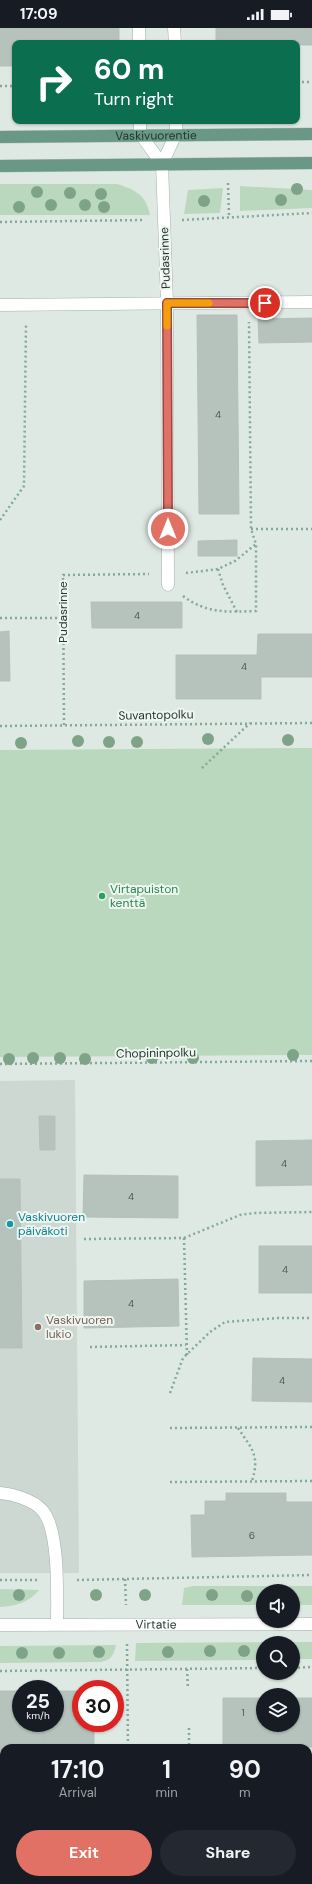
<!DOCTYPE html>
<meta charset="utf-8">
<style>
:root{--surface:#171b24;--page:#242831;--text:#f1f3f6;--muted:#9ea1a6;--accent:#e17165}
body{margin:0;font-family:"DM Sans",sans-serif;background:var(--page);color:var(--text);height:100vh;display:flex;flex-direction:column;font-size:15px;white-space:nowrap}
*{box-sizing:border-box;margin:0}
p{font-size:13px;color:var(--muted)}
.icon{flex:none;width:22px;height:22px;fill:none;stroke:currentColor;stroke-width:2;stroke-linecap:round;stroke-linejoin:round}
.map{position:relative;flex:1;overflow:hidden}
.panel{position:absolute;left:0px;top:1716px;width:312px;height:140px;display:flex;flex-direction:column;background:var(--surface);border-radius:12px 12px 0 0;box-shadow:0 1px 3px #0004}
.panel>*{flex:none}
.top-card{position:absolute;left:12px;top:12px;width:288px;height:84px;border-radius:8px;box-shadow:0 1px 3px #0004;background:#0b6e4f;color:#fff;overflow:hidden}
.buttons{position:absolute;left:256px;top:1556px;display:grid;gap:8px}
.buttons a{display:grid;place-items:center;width:44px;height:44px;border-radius:50%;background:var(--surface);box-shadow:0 1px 3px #0004;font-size:20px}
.speed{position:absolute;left:12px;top:1652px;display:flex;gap:8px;font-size:20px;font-weight:700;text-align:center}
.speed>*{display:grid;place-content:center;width:52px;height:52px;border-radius:50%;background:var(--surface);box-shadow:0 1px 3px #0004;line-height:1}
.speed small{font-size:10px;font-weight:400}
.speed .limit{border:6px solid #d22;background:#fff;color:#111}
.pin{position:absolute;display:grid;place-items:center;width:34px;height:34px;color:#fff;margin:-17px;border:2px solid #fff;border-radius:50%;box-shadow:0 1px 4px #0007}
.me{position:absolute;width:44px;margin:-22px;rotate:0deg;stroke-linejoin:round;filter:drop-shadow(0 0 3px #0008)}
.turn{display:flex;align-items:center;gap:14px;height:84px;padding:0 16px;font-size:18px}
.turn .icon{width:52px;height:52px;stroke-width:2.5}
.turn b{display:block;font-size:28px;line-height:34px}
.eta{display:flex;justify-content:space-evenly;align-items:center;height:68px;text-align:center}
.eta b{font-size:24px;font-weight:700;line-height:28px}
.button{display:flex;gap:8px;margin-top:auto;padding:8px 16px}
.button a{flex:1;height:46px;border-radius:24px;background:var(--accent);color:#fff;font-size:16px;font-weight:700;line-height:46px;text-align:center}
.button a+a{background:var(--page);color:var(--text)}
.status{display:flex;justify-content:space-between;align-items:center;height:28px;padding:0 20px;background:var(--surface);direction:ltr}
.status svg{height:11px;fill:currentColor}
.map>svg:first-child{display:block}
</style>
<div class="status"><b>17:09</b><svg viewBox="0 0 49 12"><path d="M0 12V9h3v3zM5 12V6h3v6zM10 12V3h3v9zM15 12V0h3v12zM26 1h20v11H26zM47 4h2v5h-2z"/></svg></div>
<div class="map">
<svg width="312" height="1856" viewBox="0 0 312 1856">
<rect width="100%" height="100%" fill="#dfe9e3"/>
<path fill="#ced8d2" d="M75,1052L79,1545H0V1053Z"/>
<g fill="#bad8be">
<path d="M0,156H117C136,162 146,167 150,187H0Z"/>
<path d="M240,158L312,162V180L240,183Z"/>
<path d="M223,160L220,185L184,186L188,162Z"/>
<path d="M312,720V1027L0,1029V722Z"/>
<path d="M193,1558H312V1577H293V1563H263V1577H182L184,1560Z"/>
<path d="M0,1561L39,1562C28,1575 16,1578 0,1579Z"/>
<path d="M312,1614V1631H293V1615H263V1632L135,1633L136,1615Z"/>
<path d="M116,1617C114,1627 111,1632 101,1634L0,1635V1618Z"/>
</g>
<g fill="#b5c3bc" stroke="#b3c1b9">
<path d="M0,0H119V15H15V38H0Z"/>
<path d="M216,0H312V17H297V15H216Z"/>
<path d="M197,287H237L239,486H199Z"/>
<path d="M312,290V314L259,315L258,291Z"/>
<path d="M237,512V528H198V513Z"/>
<path d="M91,574H182V600H92Z"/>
<path d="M9,603L10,653H0V604Z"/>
<path d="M258,606H312V649H261V671H176V627H257Z"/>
<path d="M39,1088H55V1122H40Z"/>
<path d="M312,1112V1157L256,1158V1113Z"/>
<path d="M84,1147L178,1148V1190L83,1189Z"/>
<path d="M0,1151H20L22,1320H0Z"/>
<rect x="259" y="1218" width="53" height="47"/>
<path d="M178,1251L179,1298L84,1300V1253Z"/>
<path d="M253,1330L312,1331V1374L252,1373Z"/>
<path d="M226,1465H286V1474H312V1527L192,1529L191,1487H205V1473H226Z"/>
<path d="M0,1663H21V1695H45V1720H4V1728H0Z"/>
<path d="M55,1663H81V1695H94V1720H45V1695H55Z"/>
<path d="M223,1670H263V1697H293V1670H312V1719L223,1720Z"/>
<rect x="46" y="1852" width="48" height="4"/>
</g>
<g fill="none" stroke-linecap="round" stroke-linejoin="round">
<defs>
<g id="minor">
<path d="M139,0V15"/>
<path d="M174,0L175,15"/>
<path d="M140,93V106L162,136"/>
<path d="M0,277L312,274"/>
<path d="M168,557L167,275L162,136L176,106V93"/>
<path d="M0,1465C13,1466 33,1472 42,1482C60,1501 57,1570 57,1596"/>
<path id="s1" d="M0,1597L312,1596"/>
</g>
<g id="major">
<path id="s2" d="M0,109L312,106"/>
<path d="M0,138L312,135"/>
</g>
</defs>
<use href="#minor" stroke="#a3b0a9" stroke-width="13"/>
<use href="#major" stroke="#bdc3c0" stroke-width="13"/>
<g stroke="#83a997" stroke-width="2.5" stroke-dasharray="2 3" stroke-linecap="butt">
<path d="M297,54H312"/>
<path d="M0,58H15"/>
<path d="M228,155L229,188"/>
<path d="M182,192L312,185"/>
<path d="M0,194L145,192"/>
<path d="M0,492L24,458L26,295"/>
<path d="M251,501H312"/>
<path d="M218,541L223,557L237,584"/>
<path d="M186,545L218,541L235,533L256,516"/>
<path d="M183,568C207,586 228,584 256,583V516L251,501L249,294"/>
<path d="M0,590H63"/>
<path d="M64,697L63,547L149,546"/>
<path d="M0,698L312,695"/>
<path d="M202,740L250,695"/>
<path d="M0,1036L312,1033"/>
<path d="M184,1210L240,1187L254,1185L312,1184"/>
<path d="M84,1211L184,1210L187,1327"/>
<path d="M90,1319L186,1317"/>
<path d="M170,1365L183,1330L210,1304L225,1294L278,1290H312"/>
<path d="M170,1400L312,1399"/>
<path d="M238,1400C252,1421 260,1427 252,1453"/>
<path d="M170,1454L312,1453"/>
<path d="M125,1551L126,1577"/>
<path d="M0,1552H38"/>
<path d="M77,1552L312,1547"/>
<path d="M127,1616L128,1720"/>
<path d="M293,1640L312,1639"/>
<path d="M187,1641L188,1661"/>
<path d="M0,1643L263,1640"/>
<path d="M189,1700V1720"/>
<path d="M308,1768H312"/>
</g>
<use href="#minor" stroke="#fff" stroke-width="12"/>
<use href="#major" stroke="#699986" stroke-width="12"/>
</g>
<g fill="#7fa388">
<circle cx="297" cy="161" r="6"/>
<circle cx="37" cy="164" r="6"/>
<circle cx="70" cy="165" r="6"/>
<circle cx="101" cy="166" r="6"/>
<circle cx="281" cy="172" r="6"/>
<circle cx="204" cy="173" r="6"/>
<circle cx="51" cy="177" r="6"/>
<circle cx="85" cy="177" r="6"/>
<circle cx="19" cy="179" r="6"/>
<circle cx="104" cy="179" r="6"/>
<circle cx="208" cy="711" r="6"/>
<circle cx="288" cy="712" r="6"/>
<circle cx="78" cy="713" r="6"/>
<circle cx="109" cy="714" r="6"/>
<circle cx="137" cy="714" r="6"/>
<circle cx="21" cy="715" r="6"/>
<circle cx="293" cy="1027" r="6"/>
<circle cx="33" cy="1030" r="6"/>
<circle cx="60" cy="1030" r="6"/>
<circle cx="152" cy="1030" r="6"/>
<circle cx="193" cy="1030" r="6"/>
<circle cx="9" cy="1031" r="6"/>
<circle cx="85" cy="1031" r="6"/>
<circle cx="19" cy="1567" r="6"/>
<circle cx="96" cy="1567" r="6"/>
<circle cx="145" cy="1567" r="6"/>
<circle cx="212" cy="1567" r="6"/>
<circle cx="247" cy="1568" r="6"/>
<circle cx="210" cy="1623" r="6"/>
<circle cx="244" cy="1623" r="6"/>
<circle cx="99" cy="1624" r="6"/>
<circle cx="168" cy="1624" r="6"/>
<circle cx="22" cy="1625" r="6"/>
<circle cx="59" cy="1625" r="6"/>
</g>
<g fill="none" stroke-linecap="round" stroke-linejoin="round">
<defs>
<path id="route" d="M168,501L167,275H265"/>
</defs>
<use href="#route" stroke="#924942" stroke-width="10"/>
<use href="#route" stroke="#e17165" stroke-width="7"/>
<path stroke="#f59e0b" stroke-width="7" d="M167,298V275H209"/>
</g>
<circle fill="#2e9e5b" stroke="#eff6f2" stroke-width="1.5" cx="102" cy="868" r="4"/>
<circle fill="#0f9aa8" stroke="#eff6f2" stroke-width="1.5" cx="10" cy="1196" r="4"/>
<circle fill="#8d6e63" stroke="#eff6f2" stroke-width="1.5" cx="38" cy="1299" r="4"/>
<g text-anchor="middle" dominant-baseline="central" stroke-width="4" stroke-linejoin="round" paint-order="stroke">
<g font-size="10" fill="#475a52">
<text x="218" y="386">4</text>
<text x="137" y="587">4</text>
<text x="244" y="638">4</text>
<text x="284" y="1135">4</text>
<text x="131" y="1168">4</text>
<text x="285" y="1241">4</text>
<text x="131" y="1275">4</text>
<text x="282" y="1352">4</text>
<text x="252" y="1507">6</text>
<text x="243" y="1684">1</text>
</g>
<g font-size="12" fill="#22372e" stroke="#eff6f2">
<text stroke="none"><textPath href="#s2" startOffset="156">Vaskivuorentie</textPath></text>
<text transform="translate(165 230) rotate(-92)">Pudasrinne</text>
<text transform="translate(63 584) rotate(-90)">Pudasrinne</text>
<text transform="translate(156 687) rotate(-1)">Suvantopolku</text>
<text transform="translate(156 1025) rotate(-1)">Chopininpolku</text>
<text stroke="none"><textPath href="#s1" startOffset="156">Virtatie</textPath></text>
</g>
<g font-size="12" fill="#27864d" stroke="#eff6f2" text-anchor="start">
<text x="110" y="861">Virtapuiston<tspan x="110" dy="14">kenttä</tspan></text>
</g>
<g font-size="12" fill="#0d838f" stroke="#eff6f2" text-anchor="start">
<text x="18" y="1189">Vaskivuoren<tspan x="18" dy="14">päiväkoti</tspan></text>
</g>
<g font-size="12" fill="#785e54" stroke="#eff6f2" text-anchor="start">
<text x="46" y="1292">Vaskivuoren<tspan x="46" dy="14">lukio</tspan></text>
</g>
</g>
</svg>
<div class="buttons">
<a><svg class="icon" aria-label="sound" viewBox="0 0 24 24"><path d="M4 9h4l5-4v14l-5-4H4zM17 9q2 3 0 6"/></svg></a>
<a><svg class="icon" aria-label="search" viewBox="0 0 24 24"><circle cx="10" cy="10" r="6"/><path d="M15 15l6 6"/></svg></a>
<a><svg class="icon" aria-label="layers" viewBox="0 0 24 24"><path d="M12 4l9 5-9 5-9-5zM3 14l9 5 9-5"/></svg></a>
</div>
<div class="speed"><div>25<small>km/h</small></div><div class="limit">30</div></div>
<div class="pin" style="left:265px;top:275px;background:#d93025"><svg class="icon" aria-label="arrive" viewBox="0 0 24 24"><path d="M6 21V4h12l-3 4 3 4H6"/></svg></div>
<svg class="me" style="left:168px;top:501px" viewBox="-20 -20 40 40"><circle r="17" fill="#e17165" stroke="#fff" stroke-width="3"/><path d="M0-11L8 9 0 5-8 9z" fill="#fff"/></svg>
<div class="top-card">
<div class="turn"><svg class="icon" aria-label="right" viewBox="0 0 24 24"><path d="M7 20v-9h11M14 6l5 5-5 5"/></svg><div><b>60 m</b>Turn right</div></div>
</div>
<section class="panel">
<div class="eta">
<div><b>17:10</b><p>Arrival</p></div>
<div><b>1</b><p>min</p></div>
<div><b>90</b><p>m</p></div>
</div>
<div class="button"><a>Exit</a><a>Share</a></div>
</section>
</div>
